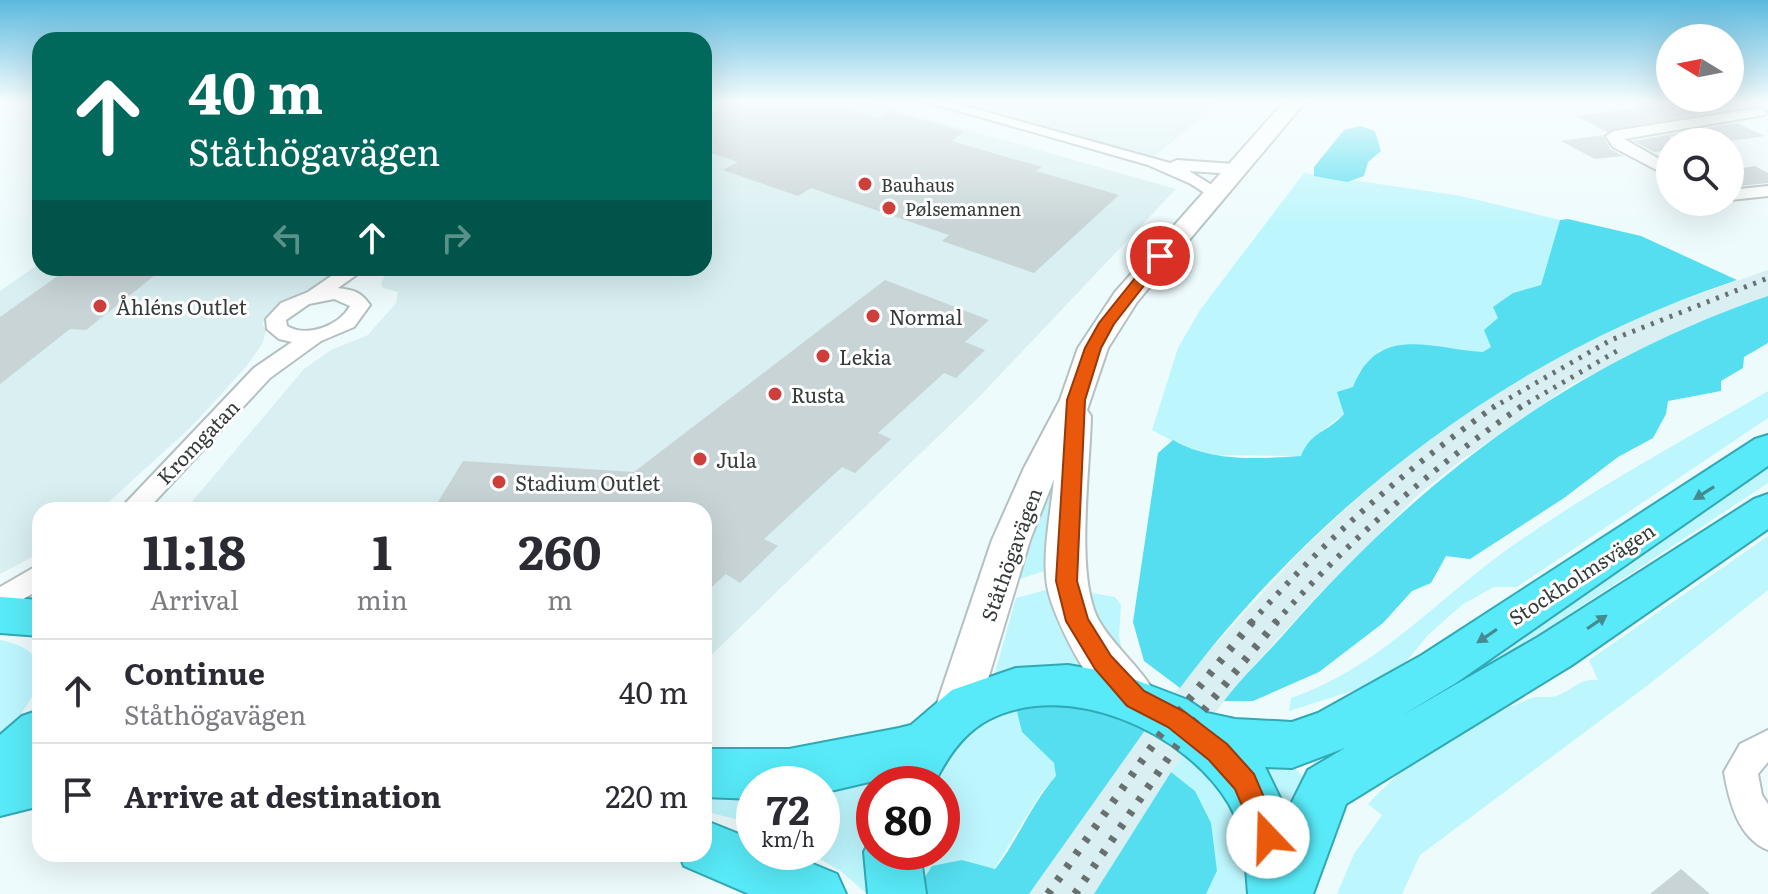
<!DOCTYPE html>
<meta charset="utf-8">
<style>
:root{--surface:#fff;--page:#f2f2f3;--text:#2b2b33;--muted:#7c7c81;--line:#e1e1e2}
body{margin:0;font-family:Literata,serif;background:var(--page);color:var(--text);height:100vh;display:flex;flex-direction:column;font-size:30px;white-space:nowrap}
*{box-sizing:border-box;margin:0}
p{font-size:26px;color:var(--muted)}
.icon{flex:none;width:44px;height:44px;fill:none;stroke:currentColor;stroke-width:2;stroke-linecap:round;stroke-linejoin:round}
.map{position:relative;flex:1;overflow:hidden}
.side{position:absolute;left:32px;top:502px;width:680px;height:360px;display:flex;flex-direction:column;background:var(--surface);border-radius:24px;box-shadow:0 8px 32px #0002}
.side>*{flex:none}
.hud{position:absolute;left:32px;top:32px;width:680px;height:244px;border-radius:24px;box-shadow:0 8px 32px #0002;background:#00695c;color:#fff;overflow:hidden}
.needle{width:52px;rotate:280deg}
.tools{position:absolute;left:1656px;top:24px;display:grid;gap:16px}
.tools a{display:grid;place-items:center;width:88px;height:88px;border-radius:50%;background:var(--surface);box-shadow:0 8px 32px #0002;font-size:40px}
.speed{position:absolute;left:736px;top:766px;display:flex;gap:16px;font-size:40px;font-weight:700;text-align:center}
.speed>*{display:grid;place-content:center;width:104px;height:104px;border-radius:50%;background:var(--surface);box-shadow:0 8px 32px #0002;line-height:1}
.speed small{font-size:20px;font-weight:400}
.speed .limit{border:12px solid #d22;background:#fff;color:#111}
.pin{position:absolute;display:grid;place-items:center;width:68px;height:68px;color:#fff;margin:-34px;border:4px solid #fff;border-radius:50%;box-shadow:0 2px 8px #0007}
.me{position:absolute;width:88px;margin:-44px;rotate:339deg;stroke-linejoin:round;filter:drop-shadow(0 0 6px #0008)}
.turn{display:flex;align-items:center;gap:28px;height:168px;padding:0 24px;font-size:36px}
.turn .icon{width:104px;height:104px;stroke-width:2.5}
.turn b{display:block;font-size:56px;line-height:68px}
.lanes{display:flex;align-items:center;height:76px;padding:0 24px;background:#0003;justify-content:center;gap:40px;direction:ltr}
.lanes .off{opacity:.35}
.eta{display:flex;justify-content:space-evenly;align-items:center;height:136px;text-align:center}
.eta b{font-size:48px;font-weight:700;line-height:56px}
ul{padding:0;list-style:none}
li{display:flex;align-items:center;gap:24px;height:104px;padding:0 24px;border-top:2px solid var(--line)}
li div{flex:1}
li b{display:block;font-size:30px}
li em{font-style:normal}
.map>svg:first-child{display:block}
</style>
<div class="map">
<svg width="1768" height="894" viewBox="0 0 1768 894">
<rect width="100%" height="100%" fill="#eefbfd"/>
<g fill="#d9eff1">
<path d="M711,101H866L1176,189L980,396L704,662V510H185L304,369L331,350L368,335L396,303L398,292L383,288L381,283L389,268H704V104Z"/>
<path d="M942,101H1220L1153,158Z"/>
<path d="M40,263V268H347L299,297L285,301L262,323L266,331L262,344L246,367L192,426L100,510H40V553L0,574V291Z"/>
<path d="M1768,270V296L1698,322L1571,385L1463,459L1419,494L1316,597L1234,688L1171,772L1094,894H1029L1146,729L1200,661L1303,549L1396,463L1505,386L1605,332L1660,308Z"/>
</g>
<g fill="#bdf6fd">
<path d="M1304,173L1461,196L1560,220L1541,285L1513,293L1498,318L1492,347L1483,352L1380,350L1358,374L1344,414L1324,429L1301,456L1212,455L1191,451L1152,430L1178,348L1200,310Z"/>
<path d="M1768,391V418L1517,587H1494L1463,604L1428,635L1393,678L1289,711L1291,698C1379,668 1438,598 1512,546C1593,489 1682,441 1768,391Z"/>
<path d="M1058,468L1047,570L1020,579L1033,527Z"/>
<path d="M1768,469V483L1327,774L1315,765L1307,750L1406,708Z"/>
<path d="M1768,536V590L1648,685L1420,855L1402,894H1337L1354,854L1382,815L1368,804C1411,757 1470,722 1529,699C1538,695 1550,699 1559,695C1575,688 1580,678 1598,680L1589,660Z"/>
<path d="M1053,588L1064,635L1085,665L1082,669L999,676L995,673L1016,598Z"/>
<path d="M1081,591L1115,597L1121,605L1119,637L1126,666Z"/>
<path d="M0,640C70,653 30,707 0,739Z"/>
<path d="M1016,708L1022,732L1054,763L1057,776L1042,791L994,869L962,860L918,888L914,852H942V784H927C956,740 968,730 1016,708Z"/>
<path d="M1192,744L1238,795L1255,894H1206L1217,871L1195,791L1171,772Z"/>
<path d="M1286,757L1312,788L1287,821L1239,761Z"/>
<path d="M885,776L884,784H874L875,894H867L842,872L808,852H822V792Z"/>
<path d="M704,794L754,798V824L704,811Z"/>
</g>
<g fill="#54deef">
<path d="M1360,126L1375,131L1381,151L1368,162L1364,176L1347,182L1314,176V167L1344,130Z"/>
<path d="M1568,219L1641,236L1737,280C1514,354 1321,500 1180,688L1144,661L1133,622L1158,453L1173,440C1210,462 1259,459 1301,456C1311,431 1327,433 1344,414L1337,392L1353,387C1378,323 1431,349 1483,352L1491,347L1484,330L1498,318L1493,307L1513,293L1541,285L1560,220Z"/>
<path d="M1768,296V343L1744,357L1743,368L1721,381V391L1668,401L1666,414L1653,438L1618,457L1564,498L1470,559L1446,556L1431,583L1412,591L1383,623L1319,672L1253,701H1224C1242,677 1265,656 1285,633C1420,478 1572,363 1768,296Z"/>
<path d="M1061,705L1103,713L1146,729L1029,894H921L918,888L932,866L962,860L995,869C1018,840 1031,804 1056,776L1054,763L1022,732L1016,708Z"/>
<path d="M1171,772L1195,791L1211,823L1217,871L1206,894H1094Z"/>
</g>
<g fill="#c8d4d6">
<path d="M735,101H819L879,118L891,111L964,132L951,141L1042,167L1036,171L1119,195L1034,273L942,241L949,235L811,188L798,196L723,170L738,162L704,151V116Z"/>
<path d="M1690,101L1714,112L1607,132L1576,116Z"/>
<path d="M1737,123L1765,136L1723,142H1684L1670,135V150L1654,152L1633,141Z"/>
<path d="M1603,135L1610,149L1623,156L1595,159L1561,141Z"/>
<path d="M1755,166L1768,173V183L1730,187V170Z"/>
<path d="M69,268H164L86,330L70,329L0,384V317Z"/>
<path d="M885,280L989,320L965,342L985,350L956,378L944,373L878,433L891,439L855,473L842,467L764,539L778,546L740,583L726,574L704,594V510H433L463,461L634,472Z"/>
<path d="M1681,869L1710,894H1650Z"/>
</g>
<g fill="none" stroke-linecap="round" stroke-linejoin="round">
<defs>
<g id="minor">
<path d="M924,101H947L1170,163L1177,160L1234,164L1242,169L1234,174L1189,171L1220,190V198L1214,199L1191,184L1148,165Z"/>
<path d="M1759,108L1766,112L1764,115L1624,139L1670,165V177L1613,147L1606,136L1614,131Z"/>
<path d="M1768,186V196L1730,200V190Z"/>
<path d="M343,268H366L338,288C354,290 361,292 370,305L354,327L321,341L270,378L147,510H119L254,368L292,342L279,339L267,329L266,319L281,303L308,292ZM334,299L350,306C339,326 307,338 287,326L286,320L309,304Z"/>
<path d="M40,564V589L0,613V587Z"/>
<path d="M1768,730V762L1758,774L1762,795L1768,804V850C1738,838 1729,801 1724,772L1740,744Z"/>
</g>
<path id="secondary" d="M1285,101H1306L1137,302L1108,348L1087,410L1091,416C1090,469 1075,574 1098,619C1114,648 1143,668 1157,698L1151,711C1140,715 1132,718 1121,712C1093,696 1052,617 1047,585C1042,553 1051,512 1054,479L1030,540L978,712L972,726L956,731L940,726L934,712L992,540L1024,468L1060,400L1078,348L1115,292Z"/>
<g id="trunk">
<path d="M1768,435V466L1456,683L1401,716L1538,637L1754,499L1768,494V529L1572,665L1346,804L1313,894H1248C1246,865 1244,830 1229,804C1186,732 1068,678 988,720C962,734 946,759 934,784H880L882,779L822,793V784H754V799L704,797V749H789L899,728L911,725L952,690L1016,668L1068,665L1120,674L1188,700L1207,713L1235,719L1292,722L1318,713L1422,655L1755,439ZM1345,748L1308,770L1287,812L1265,767L1292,768Z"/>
<path d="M0,597L40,600V636L0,633Z"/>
<path d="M40,710V806L0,816V735L22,716Z"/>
<path d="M704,820L754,840V852H784L837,874L846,894H749L684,866L679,854H704Z"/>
<path d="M874,832V852H920L926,894H868L864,852Z"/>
</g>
</defs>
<use href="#minor" stroke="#b4c0c2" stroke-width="4"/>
<use href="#secondary" stroke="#b4c0c2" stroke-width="4"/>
<use href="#trunk" stroke="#30a9b5" stroke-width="4"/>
<use href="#minor" fill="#fff" fill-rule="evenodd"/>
<use href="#secondary" fill="#fff" fill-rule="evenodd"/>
<use href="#trunk" fill="#58eaf8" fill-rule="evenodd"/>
<g stroke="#687070" stroke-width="5" stroke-dasharray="3 7" stroke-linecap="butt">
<path d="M1492,408L1611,340L1768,278"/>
<path d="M1519,408L1622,348"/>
</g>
<g stroke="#687070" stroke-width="6" stroke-dasharray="4 9" stroke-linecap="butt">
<path d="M1251,623C1324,540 1405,470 1495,406"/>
<path d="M1275,623C1349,540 1430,469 1522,406"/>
</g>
<g stroke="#687070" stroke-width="8" stroke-dasharray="5 11" stroke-linecap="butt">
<path d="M1048,894L1160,735L1253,621"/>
<path d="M1075,894L1186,732L1277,621"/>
</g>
</g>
<defs><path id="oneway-solid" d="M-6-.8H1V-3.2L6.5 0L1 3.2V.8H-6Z" transform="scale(2)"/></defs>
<g fill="#458a90">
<use href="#oneway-solid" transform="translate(1704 493) rotate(148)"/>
<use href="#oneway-solid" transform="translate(1597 622) rotate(-34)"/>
<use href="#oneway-solid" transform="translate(1487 636) rotate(146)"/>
</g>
<linearGradient id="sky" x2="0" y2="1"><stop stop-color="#5bb9de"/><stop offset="0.45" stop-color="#f7fdfe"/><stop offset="1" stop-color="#f7fdfe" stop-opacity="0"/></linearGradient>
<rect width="1768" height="226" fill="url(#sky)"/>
<path fill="#ea580c" stroke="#983908" stroke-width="2" d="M1155,253L1167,256L1114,324L1101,348L1085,400L1077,581L1088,619L1111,656L1144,691L1185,712L1227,744L1254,774L1281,837L1278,846L1268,850L1259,846L1235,789L1209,760L1168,727L1127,706L1095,669L1066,621L1056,581L1067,400L1085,348L1099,323Z"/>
<g fill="#ce3f3b" stroke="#fff" stroke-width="3">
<circle cx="865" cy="184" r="8"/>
<circle cx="889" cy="208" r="8"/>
<circle cx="100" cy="306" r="8"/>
<circle cx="873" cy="316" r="8"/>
<circle cx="823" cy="356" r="8"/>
<circle cx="775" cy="394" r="8"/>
<circle cx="700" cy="459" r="8"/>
<circle cx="499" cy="482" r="8"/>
</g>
<g text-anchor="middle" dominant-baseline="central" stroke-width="6" stroke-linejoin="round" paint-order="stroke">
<g font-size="18" fill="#353b3b" stroke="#fff" text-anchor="start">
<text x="881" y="184">Bauhaus</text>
<text x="905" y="208">Pølsemannen</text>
</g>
<g font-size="20" fill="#353b3b" stroke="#fff" text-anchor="start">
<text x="116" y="306">Åhléns Outlet</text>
<text x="889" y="316">Normal</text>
<text x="839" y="356">Lekia</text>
<text x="791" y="394">Rusta</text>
<text x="716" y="459">Jula</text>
<text x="515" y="482">Stadium Outlet</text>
</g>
<g font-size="20" fill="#353b3b" stroke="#fff">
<text transform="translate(197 441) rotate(-46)">Kromgatan</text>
<text transform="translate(1010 554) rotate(-70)">Ståthögavägen</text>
<text transform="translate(1581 573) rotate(-33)">Stockholmsvägen</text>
</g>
</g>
</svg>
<div class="tools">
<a><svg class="needle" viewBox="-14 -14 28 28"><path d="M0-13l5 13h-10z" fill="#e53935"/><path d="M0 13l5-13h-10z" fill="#7c7c81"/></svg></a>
<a><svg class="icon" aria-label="search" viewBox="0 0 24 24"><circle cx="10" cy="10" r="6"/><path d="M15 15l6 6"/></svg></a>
</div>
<div class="speed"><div>72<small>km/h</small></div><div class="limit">80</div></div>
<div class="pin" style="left:1160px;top:256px;background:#d93025"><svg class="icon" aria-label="arrive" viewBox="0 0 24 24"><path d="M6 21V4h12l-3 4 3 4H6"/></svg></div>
<svg class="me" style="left:1268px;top:837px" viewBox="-20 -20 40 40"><circle r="19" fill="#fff"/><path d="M0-13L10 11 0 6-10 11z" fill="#ea580c"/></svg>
<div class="hud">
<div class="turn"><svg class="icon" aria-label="ahead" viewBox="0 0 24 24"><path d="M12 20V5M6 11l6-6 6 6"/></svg><div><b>40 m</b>Ståthögavägen</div></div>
<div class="lanes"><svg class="icon off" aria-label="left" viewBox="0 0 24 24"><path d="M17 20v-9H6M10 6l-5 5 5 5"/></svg><svg class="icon" aria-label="ahead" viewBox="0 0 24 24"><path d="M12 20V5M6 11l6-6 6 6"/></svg><svg class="icon off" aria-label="right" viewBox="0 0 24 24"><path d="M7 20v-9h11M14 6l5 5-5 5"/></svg></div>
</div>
<section class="side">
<div class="eta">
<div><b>11:18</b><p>Arrival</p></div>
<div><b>1</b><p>min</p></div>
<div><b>260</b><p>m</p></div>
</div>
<ul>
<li><svg class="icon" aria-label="ahead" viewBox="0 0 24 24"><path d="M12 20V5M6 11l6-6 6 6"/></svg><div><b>Continue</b><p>Ståthögavägen</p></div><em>40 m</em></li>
<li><svg class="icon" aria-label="arrive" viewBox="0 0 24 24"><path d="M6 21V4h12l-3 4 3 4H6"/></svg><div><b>Arrive at destination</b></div><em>220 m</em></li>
</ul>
</section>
</div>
